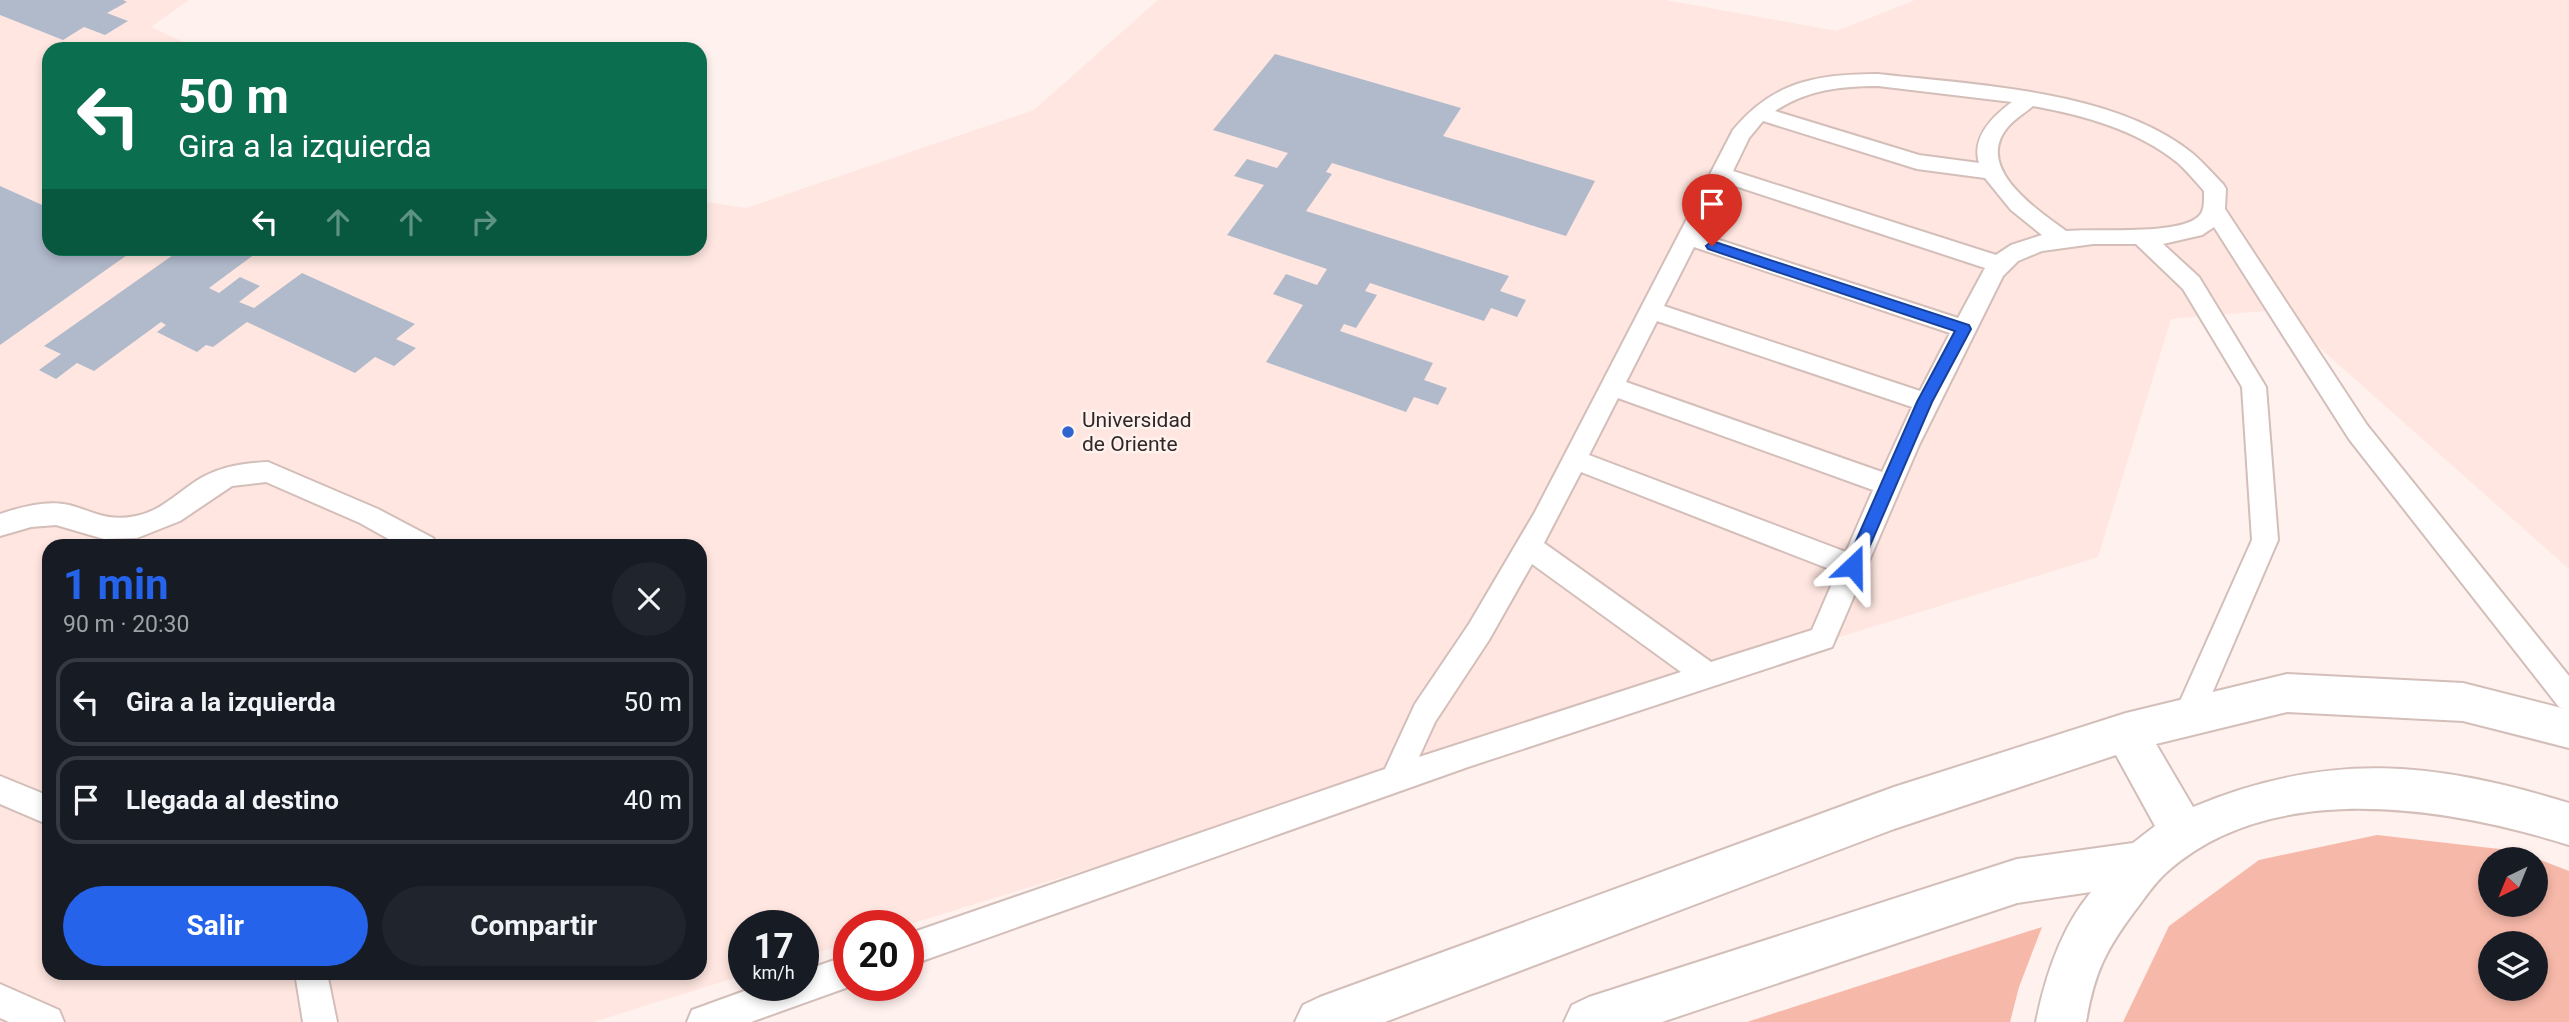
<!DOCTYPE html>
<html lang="es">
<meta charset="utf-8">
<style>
:root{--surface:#171b24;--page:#20242c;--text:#f1f3f6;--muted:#9ea1a6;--line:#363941;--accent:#2563eb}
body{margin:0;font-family:Roboto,sans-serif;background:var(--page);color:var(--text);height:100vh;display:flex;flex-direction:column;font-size:26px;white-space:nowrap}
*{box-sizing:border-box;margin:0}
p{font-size:23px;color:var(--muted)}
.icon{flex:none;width:38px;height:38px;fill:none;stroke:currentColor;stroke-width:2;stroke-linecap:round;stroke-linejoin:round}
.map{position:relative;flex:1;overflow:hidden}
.drawer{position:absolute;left:42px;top:539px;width:665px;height:441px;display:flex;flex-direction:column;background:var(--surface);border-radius:21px;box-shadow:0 4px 10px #0003}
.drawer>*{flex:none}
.hud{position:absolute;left:42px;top:42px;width:665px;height:214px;border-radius:21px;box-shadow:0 4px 10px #0003;background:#0b6e4f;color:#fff;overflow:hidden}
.needle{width:46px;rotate:223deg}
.controls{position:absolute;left:2478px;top:847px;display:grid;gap:14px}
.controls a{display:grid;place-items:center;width:70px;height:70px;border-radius:50%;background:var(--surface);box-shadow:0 4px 10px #0003;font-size:35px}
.speed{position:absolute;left:728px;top:910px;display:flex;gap:14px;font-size:35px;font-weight:700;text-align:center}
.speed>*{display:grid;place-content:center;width:91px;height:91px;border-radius:50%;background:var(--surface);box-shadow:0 4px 10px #0003;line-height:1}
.speed small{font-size:18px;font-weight:400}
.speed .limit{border:10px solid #d22;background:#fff;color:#111}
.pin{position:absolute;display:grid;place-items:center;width:60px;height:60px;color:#fff;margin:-72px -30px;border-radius:50% 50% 50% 0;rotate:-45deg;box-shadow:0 0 7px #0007}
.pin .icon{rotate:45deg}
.me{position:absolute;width:77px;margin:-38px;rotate:23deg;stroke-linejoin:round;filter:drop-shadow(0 0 5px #0008)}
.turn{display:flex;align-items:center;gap:24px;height:147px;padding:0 21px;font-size:32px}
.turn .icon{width:91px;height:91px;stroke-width:2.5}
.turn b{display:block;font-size:49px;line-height:60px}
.lanes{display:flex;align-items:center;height:66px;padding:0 21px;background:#0003;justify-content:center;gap:35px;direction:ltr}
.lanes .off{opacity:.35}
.round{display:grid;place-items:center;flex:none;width:74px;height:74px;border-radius:37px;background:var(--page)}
.headline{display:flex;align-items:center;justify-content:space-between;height:119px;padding:0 21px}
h1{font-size:42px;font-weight:700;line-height:52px;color:var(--accent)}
.action{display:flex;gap:14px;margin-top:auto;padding:14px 21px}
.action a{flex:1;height:80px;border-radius:42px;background:var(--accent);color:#fff;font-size:28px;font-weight:700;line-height:80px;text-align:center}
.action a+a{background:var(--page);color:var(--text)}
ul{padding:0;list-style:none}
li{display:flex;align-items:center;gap:21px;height:88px;margin:0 14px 10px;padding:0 7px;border:4px solid var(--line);border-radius:21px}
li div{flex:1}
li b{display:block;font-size:26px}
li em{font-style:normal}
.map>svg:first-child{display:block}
</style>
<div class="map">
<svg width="2569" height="1022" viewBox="0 0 2569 1022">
<rect width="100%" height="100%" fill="#fff1ee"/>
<path fill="#ffe6e0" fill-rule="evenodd" d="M0,0H189L151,27L198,49H49V248H700V201L746,208L1034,110L1158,0H1665L1837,31L1915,0H2569V569L2277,310L2171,319L2098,557L904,926H849V943L803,957V926H744V975L593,1022H0ZM49,546H700V973H49Z"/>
<g fill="#f6b8a8" fill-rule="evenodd">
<path d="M2377,835L2517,851L2569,871V1022H2123L2169,926L2259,860ZM2490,859H2536V905H2490ZM2490,943H2536V989H2490Z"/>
<path d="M2042,927L2019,987L2010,1022H1747Z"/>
</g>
<g fill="#b1bacb">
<path d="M0,0H123L127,2L107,13L128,21L105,35L84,27L63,40L0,15Z"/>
<path d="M1275,54L1461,108L1443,136L1595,181L1566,236L1332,163L1326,172L1332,174L1306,211L1509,276L1500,291L1526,300L1517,317L1491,308L1484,321L1370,283L1365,291L1377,295L1356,328L1344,324L1340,331L1433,363L1424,380L1447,388L1438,405L1414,397L1406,412L1266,362L1303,305L1273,294L1286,274L1317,285L1327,269L1227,235L1264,185L1234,176L1247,159L1277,168L1288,153L1213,130Z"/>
<path d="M0,186L49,208V248H137L0,345Z"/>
<path d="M183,248H263L209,288L219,293L240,277L260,286L239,302L254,308L302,273L415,324L396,339L416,348L394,366L375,357L355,373L247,322L213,347L206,345L197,352L157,332L166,325L161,322L94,371L77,363L56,379L39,370L61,354L44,346Z"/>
</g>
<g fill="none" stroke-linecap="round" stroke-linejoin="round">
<defs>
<g id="service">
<path d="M1878,74C1975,85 2114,90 2192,153C2203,162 2213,174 2223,184L2226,189L2225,209L2367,425L2569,676V711L2559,707L2349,439L2214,227L2202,235L2163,244L2199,277L2266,387L2278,540L2198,726L2188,730L2178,726L2173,717L2252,540L2242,387L2183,289L2136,244H2093L2042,251L2018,261L2003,276L1919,445L1832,647L1468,767L908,966V934L1385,769L1415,704L1469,624L1535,512L1733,130C1773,82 1816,74 1878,74ZM1878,86L2012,102C1993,116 1971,137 1979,163L1919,155L1775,111C1807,90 1840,86 1878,86ZM2033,106C2083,115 2138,130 2178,163C2187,171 2196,182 2204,191C2204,199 2205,210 2199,216C2180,236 2096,228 2066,231C2038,210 1974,169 2007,128C2014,119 2025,113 2033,106ZM1763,121L1917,169L1985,178L2011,210L2042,235L2011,245L1996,255L1733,171L1749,138ZM1726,183L1985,268L1958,318L1701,234ZM1694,247L1950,333L1920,391L1664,306ZM1657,321L1912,407L1882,472L1626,382ZM1618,398L1873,490L1846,552L1589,455ZM1581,472L1837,572L1812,630L1711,662L1544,543ZM1532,564L1681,672L1419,757L1435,722L1489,640Z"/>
<path d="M268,462L378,509L433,538L437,546H401L360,523L266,482L232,486L180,521L137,538L104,539L56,525L31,527L0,536V514C22,507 46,500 69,505C95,512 107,522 136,516C162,511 179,491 201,478C222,466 244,463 268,462Z"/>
<path d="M0,776L49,796V825L0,804Z"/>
<path d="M849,955V985H854L751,1022H687L692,1010L761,985H803V971Z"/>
<path d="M295,973H327L337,1022H303Z"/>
<path d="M0,984L59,1010L64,1022H9L0,1018Z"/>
</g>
<path id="minor" d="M2287,674L2463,683L2569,710V748L2463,721L2287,712L2156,744L2193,807C2328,751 2432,761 2569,803V845C2448,807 2273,778 2168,871C2154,883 2145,898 2134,912C2105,951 2094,974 2086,1022H2036C2045,977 2061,928 2091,892L2017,903L1662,1022H1564L1572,1005L1589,997L2017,859L2133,843L2155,826L2116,755L1894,829L1385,1022H1295L1303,1005L1320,997L1894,787L2126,713Z"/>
</defs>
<use href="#service" stroke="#d3beb9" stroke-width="4"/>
<use href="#minor" stroke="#d3beb9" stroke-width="4"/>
<use href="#service" fill="#fff" fill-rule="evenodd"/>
<use href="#minor" fill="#fff" fill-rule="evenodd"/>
</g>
<path fill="#2563eb" stroke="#184099" stroke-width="2" d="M1712,241L1969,325L1971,329L1932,402L1859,571H1848L1845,566L1917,402L1955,331L1708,249L1706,246Z"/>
<circle fill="#2d64d2" stroke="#fff1ee" stroke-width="2.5" cx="1068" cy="432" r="7"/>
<g text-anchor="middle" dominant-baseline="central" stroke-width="5" stroke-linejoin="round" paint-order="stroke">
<g font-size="21" fill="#302826" stroke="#fff1ee" text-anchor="start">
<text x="1082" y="420">Universidad<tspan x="1082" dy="24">de Oriente</tspan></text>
</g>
</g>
</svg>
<div class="controls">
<a><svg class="needle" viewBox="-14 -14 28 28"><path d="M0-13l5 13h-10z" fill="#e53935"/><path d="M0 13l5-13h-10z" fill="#9ea1a6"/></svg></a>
<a><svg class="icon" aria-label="layers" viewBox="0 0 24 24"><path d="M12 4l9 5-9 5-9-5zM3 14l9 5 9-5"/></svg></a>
</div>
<div class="speed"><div>17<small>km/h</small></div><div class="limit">20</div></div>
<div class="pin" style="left:1712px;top:246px;background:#d93025"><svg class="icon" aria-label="arrive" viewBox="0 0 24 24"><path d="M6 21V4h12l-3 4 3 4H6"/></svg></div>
<svg class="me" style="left:1853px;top:566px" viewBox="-20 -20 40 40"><path d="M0-17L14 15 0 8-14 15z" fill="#2563eb" stroke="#fff" stroke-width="4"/></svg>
<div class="hud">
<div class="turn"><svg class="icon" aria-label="left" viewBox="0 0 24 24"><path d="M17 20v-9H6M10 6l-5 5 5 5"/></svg><div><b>50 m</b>Gira a la izquierda</div></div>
<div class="lanes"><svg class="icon" aria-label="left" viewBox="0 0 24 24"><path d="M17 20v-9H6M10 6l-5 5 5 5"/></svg><svg class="icon off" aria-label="ahead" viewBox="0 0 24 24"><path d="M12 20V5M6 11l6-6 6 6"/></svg><svg class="icon off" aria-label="ahead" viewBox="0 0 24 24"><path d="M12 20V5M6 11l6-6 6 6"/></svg><svg class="icon off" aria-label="right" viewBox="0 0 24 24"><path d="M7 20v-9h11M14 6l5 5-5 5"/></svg></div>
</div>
<section class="drawer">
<div class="headline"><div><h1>1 min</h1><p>90 m · 20:30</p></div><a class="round"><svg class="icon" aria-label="close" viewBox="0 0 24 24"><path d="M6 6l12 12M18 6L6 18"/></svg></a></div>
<ul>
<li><svg class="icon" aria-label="left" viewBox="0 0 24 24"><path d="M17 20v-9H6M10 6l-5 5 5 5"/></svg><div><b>Gira a la izquierda</b></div><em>50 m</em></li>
<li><svg class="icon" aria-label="arrive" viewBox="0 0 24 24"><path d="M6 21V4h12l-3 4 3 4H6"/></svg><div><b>Llegada al destino</b></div><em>40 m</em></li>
</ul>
<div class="action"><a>Salir</a><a>Compartir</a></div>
</section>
</div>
